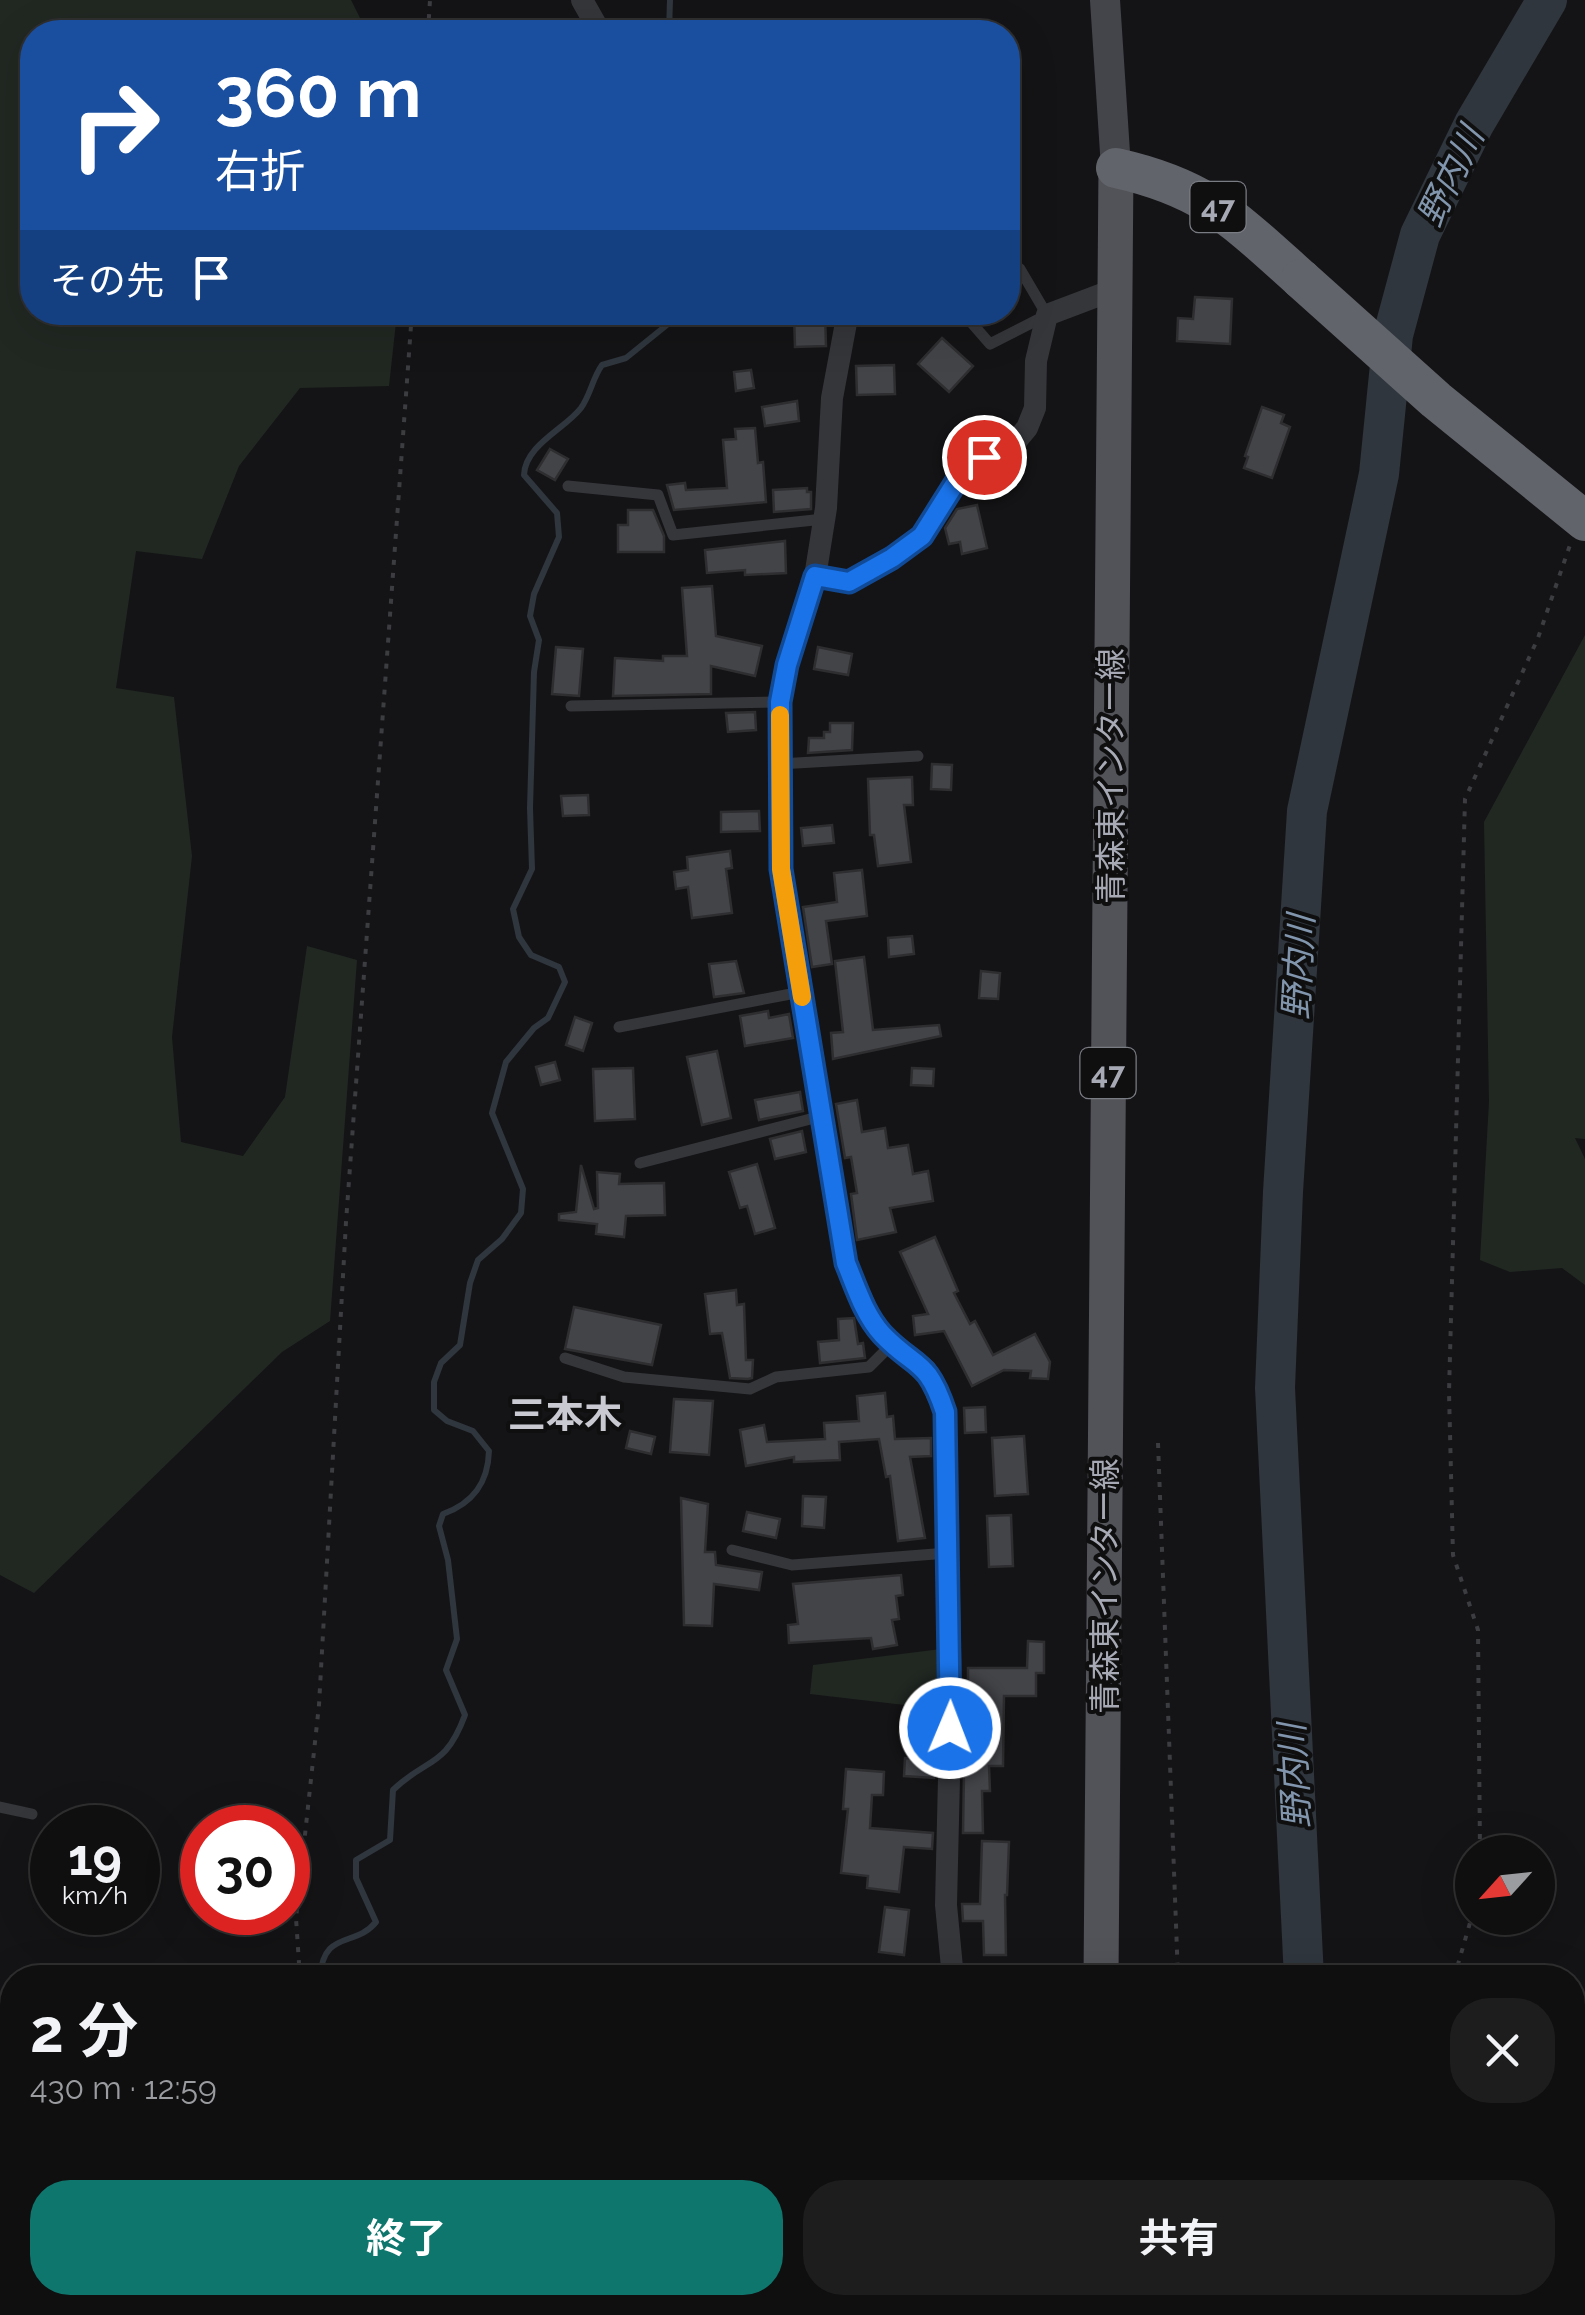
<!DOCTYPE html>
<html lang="ja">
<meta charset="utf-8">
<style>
:root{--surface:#0f0f10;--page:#1d1d1e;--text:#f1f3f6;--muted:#9b9c9f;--line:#2f2f30;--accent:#0f766e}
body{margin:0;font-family:Raleway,"Noto Sans JP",sans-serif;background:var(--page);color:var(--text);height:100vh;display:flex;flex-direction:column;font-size:38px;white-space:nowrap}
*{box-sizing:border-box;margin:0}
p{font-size:32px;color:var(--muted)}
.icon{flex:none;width:55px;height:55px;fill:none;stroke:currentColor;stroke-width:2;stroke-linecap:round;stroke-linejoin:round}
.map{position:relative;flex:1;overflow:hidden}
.sheet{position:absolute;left:0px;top:1965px;width:1585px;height:350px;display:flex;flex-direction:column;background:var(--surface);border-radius:40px 40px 0 0;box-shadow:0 10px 40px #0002,0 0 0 2px var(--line)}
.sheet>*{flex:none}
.top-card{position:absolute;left:20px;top:20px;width:1000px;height:305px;border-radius:40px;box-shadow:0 10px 40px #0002,0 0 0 2px var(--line);background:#1a4fa0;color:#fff;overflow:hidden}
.needle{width:65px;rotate:243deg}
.tools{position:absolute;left:1455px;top:1835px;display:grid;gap:20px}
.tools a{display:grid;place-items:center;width:100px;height:100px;border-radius:50%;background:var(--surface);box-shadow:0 10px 40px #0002,0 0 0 2px var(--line);font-size:50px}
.speed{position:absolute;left:30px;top:1805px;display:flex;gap:20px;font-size:50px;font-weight:700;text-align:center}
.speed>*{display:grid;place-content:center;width:130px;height:130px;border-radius:50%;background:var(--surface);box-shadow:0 10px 40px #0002,0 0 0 2px var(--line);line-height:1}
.speed small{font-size:25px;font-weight:400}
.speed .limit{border:15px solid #d22;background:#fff;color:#111}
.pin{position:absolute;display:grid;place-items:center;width:85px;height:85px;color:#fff;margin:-42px;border:5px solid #fff;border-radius:50%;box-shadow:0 2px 10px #0007}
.me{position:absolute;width:110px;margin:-55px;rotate:1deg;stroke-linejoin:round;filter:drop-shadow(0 0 8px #0008)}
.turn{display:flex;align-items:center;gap:35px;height:210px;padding:0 30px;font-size:45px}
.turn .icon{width:130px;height:130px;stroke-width:2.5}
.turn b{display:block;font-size:70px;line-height:85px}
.then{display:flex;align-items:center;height:95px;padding:0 30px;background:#0003;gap:20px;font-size:38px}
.round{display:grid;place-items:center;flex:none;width:105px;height:105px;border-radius:40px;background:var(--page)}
.summary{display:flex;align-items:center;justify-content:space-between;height:170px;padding:0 30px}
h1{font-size:60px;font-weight:700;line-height:75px}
.button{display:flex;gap:20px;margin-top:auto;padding:20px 30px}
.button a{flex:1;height:115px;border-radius:40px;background:var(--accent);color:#fff;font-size:40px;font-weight:700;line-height:115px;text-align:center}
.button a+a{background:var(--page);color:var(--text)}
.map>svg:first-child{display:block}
</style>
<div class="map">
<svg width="1585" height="2315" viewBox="0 0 1585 2315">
<rect width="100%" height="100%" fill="#141416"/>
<g fill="#212822">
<path d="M0,0H351L367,32H32V312L397,313L389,386L300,388L239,466L202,559L136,551L116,688L174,697L192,856L172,1037L181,1142L243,1156L285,1097L307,946L357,960L330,1321L282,1352L34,1593L0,1575Z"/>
<path d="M1585,635V1139L1575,1138L1585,1159V1285L1562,1268L1510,1272L1480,1260L1489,1102L1484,822Z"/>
<path d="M941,1649L939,1709L810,1694L813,1665Z"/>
</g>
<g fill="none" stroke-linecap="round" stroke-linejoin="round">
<g stroke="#2f363d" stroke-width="6">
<path d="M669,32L670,0"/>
<path d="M320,1978C323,1929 355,1948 376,1922L356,1878V1860L390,1840L393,1790C427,1757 445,1769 465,1715L446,1670L457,1639L448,1560L439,1526L443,1514C474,1503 488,1482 489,1451L473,1431L447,1421L434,1410V1382L441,1363L460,1345L470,1283L478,1260L502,1239L521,1213L523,1189L492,1113L506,1062L534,1028L548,1018L565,982L559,967L531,955L519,937L513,909L532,869L530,808L534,672L539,640L530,616L534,594L559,537L557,513L524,475C525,445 565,429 581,408C591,394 592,379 602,365L626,358L673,320L678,312"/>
<path d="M147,2302L153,2315"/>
</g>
<g stroke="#2f363d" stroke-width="40">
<path d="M1304,1978L1275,1388L1283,1192L1307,811L1379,474L1393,335L1420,235L1474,124L1547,0"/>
<path d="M1305,2315V2302"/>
</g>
</g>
<g fill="#434448" stroke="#2e2e31" stroke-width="2.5">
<path d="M1195,297L1232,299L1230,344L1177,341L1178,318L1193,319Z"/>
<path d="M825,313L826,346L795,347L794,314Z"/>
<path d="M942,338L973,366L949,392L918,364Z"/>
<path d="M894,365L895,394L857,395L856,366Z"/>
<path d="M751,370L754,388L736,391L734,372Z"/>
<path d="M797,401L799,421L765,426L762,407Z"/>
<path d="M1262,407L1284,415L1281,423L1290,427L1272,478L1244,468L1248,457L1245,456Z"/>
<path d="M755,428L758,463L763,462L766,502L674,510L667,485L685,483L686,490L727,488L723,440L736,439L735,429Z"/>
<path d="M550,449L568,459L555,480L537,470Z"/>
<path d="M807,488V492H811V509L774,512L773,490Z"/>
<path d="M977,505L987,548L962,554L960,542L949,544L945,528L957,509Z"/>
<path d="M628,510H653L664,536V552H618V525H628Z"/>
<path d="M785,541L786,573L745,575V570L707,573L705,550Z"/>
<path d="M712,586L716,636L762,646L755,676L711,666V694L613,696L615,658L663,661V656H687L682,588Z"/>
<path d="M556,647L583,649L579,696L552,694Z"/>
<path d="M818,647L852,654L848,675L814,669Z"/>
<path d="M755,712L756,730L728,732L726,713Z"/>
<path d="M830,723H853L852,750L808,753L809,738H824V732H830Z"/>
<path d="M932,764L952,765L951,790L931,789Z"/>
<path d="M912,777L913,805H904L911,862L878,866L874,835H870L868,779Z"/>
<path d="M588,795L589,815L563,816L561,796Z"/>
<path d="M759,811L760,831L721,832V812Z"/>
<path d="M832,825L834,843L803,846L801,828Z"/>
<path d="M730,851L732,868L726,869L732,913L692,918L688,887L676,889L674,872L688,870L687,857Z"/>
<path d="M862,870L867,916L826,921L832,964L812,967L803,907L837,902L834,873Z"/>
<path d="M912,936L914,954L889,957L888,938Z"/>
<path d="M864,957L873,1030L939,1025L941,1036L833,1059L831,1033L843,1032L835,961Z"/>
<path d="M736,961L744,993L714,997L709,964Z"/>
<path d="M981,971L1000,973L998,999L979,998Z"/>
<path d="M768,1011L769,1018L789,1014L793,1038L745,1046L740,1016Z"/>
<path d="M575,1017L592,1023L583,1051L566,1045Z"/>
<path d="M717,1051L731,1118L702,1125L687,1057Z"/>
<path d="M555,1062L560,1080L541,1085L536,1067Z"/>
<path d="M633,1068L635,1119L595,1121L593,1069Z"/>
<path d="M912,1068L934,1069L933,1086L911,1085Z"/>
<path d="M800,1092L803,1111L759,1120L755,1100Z"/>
<path d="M857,1100L862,1132L885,1128L888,1148L908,1145L913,1174L928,1171L933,1201L890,1208L896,1232L857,1240L851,1194L857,1193L851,1157L845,1158L836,1104Z"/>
<path d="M802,1131L806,1152L775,1159L770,1139Z"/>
<path d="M757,1164L775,1228L755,1234L747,1206L740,1208L729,1172Z"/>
<path d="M581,1165L594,1209L598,1208L597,1172L620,1174L619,1184L664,1183L665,1215L626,1216L624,1237L596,1234L597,1224L559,1220V1214L576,1212Z"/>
<path d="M935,1237L958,1291L954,1293L970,1324L975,1321L993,1355L1035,1334L1050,1362L1048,1379L1030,1378L1031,1371L1004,1370L972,1386L944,1331L915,1335L913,1316L928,1314L900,1252Z"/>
<path d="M736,1290L737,1305L744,1304L746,1360H753L752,1378L748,1379L730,1378L722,1333L710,1334L705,1294Z"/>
<path d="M574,1307L661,1325L652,1365L565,1349Z"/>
<path d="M854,1318L858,1344L863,1343L865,1358L820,1363L818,1342L839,1340L838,1319Z"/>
<path d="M885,1393L887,1417L893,1416L895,1439L931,1438V1456L910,1457L925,1538L898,1541L890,1476L886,1477L879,1439L839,1442L840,1460L794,1462V1457L746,1466L740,1430L764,1425L767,1442L825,1439L824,1423L859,1421L857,1396Z"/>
<path d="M674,1399L713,1401L709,1455L670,1452Z"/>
<path d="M985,1407L986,1432L965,1433L964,1408Z"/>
<path d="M630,1431L655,1437L651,1454L626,1448Z"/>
<path d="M1024,1436L1028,1494L995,1496L992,1438Z"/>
<path d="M803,1496L826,1497L824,1528L802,1526Z"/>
<path d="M681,1498L708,1504L705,1552H715L716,1565L762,1572L759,1590L714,1584L712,1626L684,1625Z"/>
<path d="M747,1512L780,1519L776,1538L743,1531Z"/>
<path d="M1011,1515L1013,1566L989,1567L987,1516Z"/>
<path d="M901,1575L903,1595L896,1596L899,1619L892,1620L897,1645L873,1649L871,1638L789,1643L788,1625L798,1624L793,1584Z"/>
<path d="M1028,1641L1044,1642V1673H1036V1696H1004L1003,1766H989L990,1791H982L983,1833H963L964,1772H971L972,1729H977L978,1696L968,1695V1668H1027Z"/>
<path d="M905,1758L934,1760V1778L904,1776Z"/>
<path d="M846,1769L884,1772L883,1795H872L870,1828L933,1833L932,1849L904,1847L899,1892L867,1888L868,1876L841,1873L848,1809H843Z"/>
<path d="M982,1841L1009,1842L1007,1895H1005L1006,1955H984L983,1921H963L962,1904H980Z"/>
<path d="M885,1907L909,1910L904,1955L879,1952Z"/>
</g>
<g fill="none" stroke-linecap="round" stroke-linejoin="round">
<g stroke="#3c3d41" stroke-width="4" stroke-dasharray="5 8" stroke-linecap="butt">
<path d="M428,32L430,0"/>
<path d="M1158,1443L1178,1978"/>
<path d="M1480,1852L1478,1630L1453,1555L1449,1392L1465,799L1538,638L1570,545"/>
<path d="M300,1978L296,1918L319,1705L346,1222L412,312"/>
<path d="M1454,1978L1472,1916"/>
<path d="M364,2302L368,2315"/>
<path d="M1190,2302V2315"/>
<path d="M1472,2302L1474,2315"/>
</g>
<g stroke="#35363a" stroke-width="11">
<path d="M970,321L990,344L1047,315L1020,269L1008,260"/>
<path d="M568,486L658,495L673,535L824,519"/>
<path d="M571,706L780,702"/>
<path d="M779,764L918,756"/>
<path d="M619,1027L801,992"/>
<path d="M640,1163L822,1116"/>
<path d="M565,1358L624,1377L750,1389L776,1377L869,1367L893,1343"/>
<path d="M732,1550L792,1565L948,1553"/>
<path d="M0,1807L32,1814"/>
</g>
<g stroke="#35363a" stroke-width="22">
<path d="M582,0L600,32"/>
<path d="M848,312L832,398L826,508L815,577L787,665L780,702L779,764L781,869L846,1263L869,1315L883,1335L926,1370L945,1412L951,1693L946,1905L953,1978"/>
<path d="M815,577L849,582L893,558L922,536L961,474L984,457L1017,440L1027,428L1035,408L1036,361L1047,315L1113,290"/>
<path d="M878,2315L882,2302"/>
</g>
<path stroke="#44454a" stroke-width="30" d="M1105,0L1116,168"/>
<g stroke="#525359" stroke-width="35">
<path d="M1101,1978L1116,168"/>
<path d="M1096,2315L1097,2302"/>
</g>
<path stroke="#62646b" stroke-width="40" d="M1116,168C1206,188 1235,220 1301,279"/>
<path stroke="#62646b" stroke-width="40" d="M1301,279L1436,400L1585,521"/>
</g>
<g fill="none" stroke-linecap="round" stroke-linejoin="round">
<defs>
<path id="route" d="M950,1728L945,1412C927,1357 915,1369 882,1334C864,1314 856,1287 846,1263L781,869L780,702L787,665L815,576L849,582L892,558L922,536L961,474L984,457"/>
</defs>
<use href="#route" stroke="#114b97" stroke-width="25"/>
<use href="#route" stroke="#1a73e8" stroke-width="18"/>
<path stroke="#f59e0b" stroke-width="18" d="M780,715L781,869L802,997"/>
</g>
<g text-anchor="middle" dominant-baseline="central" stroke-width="8" stroke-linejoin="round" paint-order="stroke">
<g fill="#0f0f10" stroke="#797c83" stroke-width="2.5">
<rect x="1190.5" y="182" width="55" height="50" rx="8"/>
<rect x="1080.5" y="1048" width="55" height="50" rx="8"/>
</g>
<g font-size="30" font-weight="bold" fill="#a7aab4">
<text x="1218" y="207">47</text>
<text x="1108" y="1073">47</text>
</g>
<g font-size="32" fill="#a7aab4" stroke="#0f0f10">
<text transform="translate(1110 776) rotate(-90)">青森東インター線</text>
<text transform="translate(1104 1586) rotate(-90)">青森東インター線</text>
</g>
<g font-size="35" font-style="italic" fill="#8195ac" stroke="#0f0f10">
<text transform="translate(1450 176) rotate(-64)">野内川</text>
<text transform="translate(1298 967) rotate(-87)">野内川</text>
<text transform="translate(1294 1776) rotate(-93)">野内川</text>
</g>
<g font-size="38" font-weight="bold" fill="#c8c9d1" stroke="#0f0f10">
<text x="565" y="1414">三本木</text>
</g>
</g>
</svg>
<div class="tools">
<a><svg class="needle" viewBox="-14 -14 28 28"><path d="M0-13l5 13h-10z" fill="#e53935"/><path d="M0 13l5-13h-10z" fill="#9b9c9f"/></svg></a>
</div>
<div class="speed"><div>19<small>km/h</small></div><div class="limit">30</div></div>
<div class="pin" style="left:984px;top:457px;background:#d93025"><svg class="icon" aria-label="arrive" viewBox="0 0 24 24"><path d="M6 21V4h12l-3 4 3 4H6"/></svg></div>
<svg class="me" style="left:950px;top:1728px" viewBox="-20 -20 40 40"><circle r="17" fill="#1a73e8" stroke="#fff" stroke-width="3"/><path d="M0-11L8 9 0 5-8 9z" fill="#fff"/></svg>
<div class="top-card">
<div class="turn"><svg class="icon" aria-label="right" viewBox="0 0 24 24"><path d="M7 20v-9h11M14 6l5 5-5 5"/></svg><div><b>360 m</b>右折</div></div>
<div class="then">その先<svg class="icon" aria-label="arrive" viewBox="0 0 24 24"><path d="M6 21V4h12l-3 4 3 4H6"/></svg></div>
</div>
<section class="sheet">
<div class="summary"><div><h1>2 分</h1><p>430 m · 12:59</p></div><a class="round"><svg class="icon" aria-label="close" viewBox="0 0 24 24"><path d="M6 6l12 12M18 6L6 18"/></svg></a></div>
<div class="button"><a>終了</a><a>共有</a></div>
</section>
</div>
